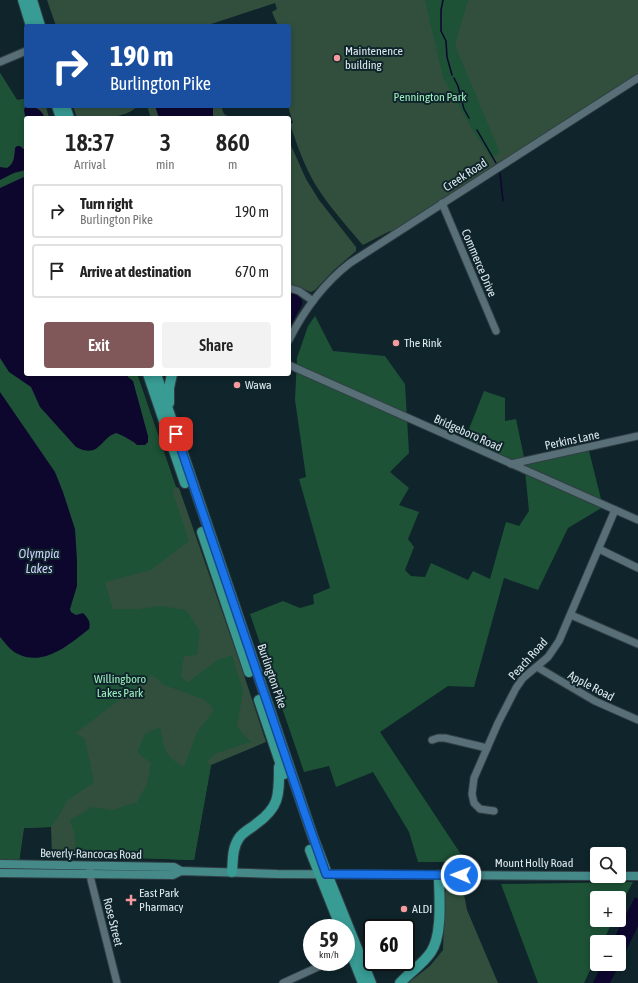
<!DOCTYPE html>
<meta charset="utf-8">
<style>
:root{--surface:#fff;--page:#f2f2f2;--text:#222;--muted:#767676;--line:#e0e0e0;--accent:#81585a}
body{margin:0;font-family:"Asap Condensed",sans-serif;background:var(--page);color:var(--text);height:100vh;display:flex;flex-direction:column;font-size:15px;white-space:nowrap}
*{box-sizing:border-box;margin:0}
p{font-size:13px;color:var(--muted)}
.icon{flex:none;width:22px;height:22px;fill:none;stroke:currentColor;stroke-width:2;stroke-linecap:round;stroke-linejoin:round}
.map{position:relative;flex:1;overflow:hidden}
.panel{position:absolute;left:24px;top:116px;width:267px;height:260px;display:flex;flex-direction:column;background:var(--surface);border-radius:4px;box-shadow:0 2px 6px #0003}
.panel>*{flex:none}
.hud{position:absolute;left:24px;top:24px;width:267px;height:84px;border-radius:4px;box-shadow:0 2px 6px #0003;background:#1a4fa0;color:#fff;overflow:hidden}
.controls{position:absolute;left:590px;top:847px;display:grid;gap:8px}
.controls a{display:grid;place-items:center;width:36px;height:36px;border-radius:4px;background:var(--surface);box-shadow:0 2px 6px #0003;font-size:20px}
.speed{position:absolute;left:303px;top:919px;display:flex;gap:8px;font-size:20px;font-weight:700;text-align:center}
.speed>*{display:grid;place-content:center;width:52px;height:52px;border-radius:50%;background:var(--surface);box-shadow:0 2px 6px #0003;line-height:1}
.speed small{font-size:10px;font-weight:400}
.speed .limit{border:2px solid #111;border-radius:6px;background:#fff;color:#111}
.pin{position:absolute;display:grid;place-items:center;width:34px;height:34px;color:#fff;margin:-17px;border-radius:8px;box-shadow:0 2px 6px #0006}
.me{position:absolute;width:44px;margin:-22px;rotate:271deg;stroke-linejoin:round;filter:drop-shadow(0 0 3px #0008)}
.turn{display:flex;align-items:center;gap:14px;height:84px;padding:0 20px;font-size:18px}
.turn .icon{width:52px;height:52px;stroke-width:2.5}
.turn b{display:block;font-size:28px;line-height:34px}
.eta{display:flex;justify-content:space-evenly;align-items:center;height:68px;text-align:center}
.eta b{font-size:24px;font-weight:600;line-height:28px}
.cta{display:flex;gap:8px;margin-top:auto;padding:8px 20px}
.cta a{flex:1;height:46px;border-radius:4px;background:var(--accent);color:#fff;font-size:16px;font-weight:600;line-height:46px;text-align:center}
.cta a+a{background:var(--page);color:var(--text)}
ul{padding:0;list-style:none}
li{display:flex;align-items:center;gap:12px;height:54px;margin:0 8px 6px;padding:0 12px;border:2px solid var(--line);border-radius:4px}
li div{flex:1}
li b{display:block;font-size:15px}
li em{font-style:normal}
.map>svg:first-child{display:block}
</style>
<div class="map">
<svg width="638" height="983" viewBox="0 0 638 983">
<rect width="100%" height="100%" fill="#0f252b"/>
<g fill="#324f3d">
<path d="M47,0H638V78L392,235L390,231L363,245L361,243C345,224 328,205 315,184C304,165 297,145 290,124L293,123L288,106H289V26H278L272,12L277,9L275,3L205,26H56Z"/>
<path d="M0,73L17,100L26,99V106H46L49,118H26V374H137L176,487L179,488L241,666L266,742L211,765L194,860L52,855L51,827L24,828L19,862L0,757Z"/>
<path d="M73,106H137C126,120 93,118 77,118Z"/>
<path d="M147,106H221L224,114L231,118H151Z"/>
<path d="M289,141L306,179L319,200L356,247V251L334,270L315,290L311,292L289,284Z"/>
<path d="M451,881L462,884L467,910L498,983H408L430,966L443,950L445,892Z"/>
</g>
<g fill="#1d5236">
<path d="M425,0H468L455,45L500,153L491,158L472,129L443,78Z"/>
<path d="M0,73L17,100L26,99V105L24,107L26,121V159L25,150L20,146L14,149C14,156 14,164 7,168L0,167Z"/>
<path d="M26,170V176L0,188V180L14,173Z"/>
<path d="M315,316L333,351L385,356L405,384L409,453L390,472L409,488L399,505L419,512L408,539L414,547L405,570L411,576L425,577L431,563L468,580L473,571L490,579L506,522L519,526L529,511L525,470L463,444L484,391L505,398V421L516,419L525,462L588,447L603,507L568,528L538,590L504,578L474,687L448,686L380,732L466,862H418L409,832L373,772L336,787L329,766L304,772L250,614L283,601L300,608L314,604L313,595L330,588L299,479L306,477L295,400L297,358L308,326Z"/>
<path d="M0,358L3,363L18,379L28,384L31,387L40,407L76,447C102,458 98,439 116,433C120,434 135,442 137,445L146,444L133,381L128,377L127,374H137L176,488L172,489L189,541L151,570L105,582L113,609H138L161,606L186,610L200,631L197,655L184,656L181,676L187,683L217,660L232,655L243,691L237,727L251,742L217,753L207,761L211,765L194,860L76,856L75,836L70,820L92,807L112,810L137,802L147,784L151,763L137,752L145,734L160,727C165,749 163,755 184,767L197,732L214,710L205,700L164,685L152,675L76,733L85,739L94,782L66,802L62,811L51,827L23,828L19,862H0V637C5,643 11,651 19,654C36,662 55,653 70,645L77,615L71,612L70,609L77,586L75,529L63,492L55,472L0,392Z"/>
<path d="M633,882L619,908V898H597V920H613L603,942H597V955L584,983H538L501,884Z"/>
</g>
<g fill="#0d072e">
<path d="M26,105C34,107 41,108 45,118H26V121L24,110Z"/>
<path d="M155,106H213V118H159Z"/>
<path d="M20,146L25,150L26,170L14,173L0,180V167L7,168C15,163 14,156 15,148L17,146Z"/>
<path d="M26,176V374H127L128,377L133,381L148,436V442L145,445H137C135,442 120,434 116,433C99,439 100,459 76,447L40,407L31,387L9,372L0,358V188Z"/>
<path d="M289,292L296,293L302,300V305L289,328Z"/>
<path d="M0,392L55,472L63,492L75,529L77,560V586L70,609L71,612L76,615L83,613C88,618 91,622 89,629C70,644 44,667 18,654C11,651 5,643 0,637Z"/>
<path d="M635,897L638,899V926L610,983H593L602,964H619V942H612Z"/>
</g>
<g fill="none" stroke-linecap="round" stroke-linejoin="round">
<g stroke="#0d072e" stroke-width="1.5">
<path d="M443,0L441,10V31L446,41L447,57L452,75"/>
<path d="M454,78L458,86L464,109L469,118"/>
<path d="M477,130L496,163"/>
<path d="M500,173L503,201"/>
</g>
<defs>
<g id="minor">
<path d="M0,62L26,51"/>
<path d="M442,203L496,331"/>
<path d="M289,288L299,291L313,301"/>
<path d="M289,340C304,310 323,284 350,263L638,78"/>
<path d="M289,365L638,520"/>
<path d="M511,464L638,436"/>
<path d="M599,549L638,568"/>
<path d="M571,615L638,644"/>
<path d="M537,667L595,701L638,720"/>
<path d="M432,740L438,738H445L487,748"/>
<path d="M494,811L480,809L474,803L472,794L474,778L498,723L516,688L523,678L548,657L559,641L615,510"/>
<path d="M90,870L91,880L117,983"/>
<path d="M283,983L329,962"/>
</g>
<g id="major">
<path d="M0,864L174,867L181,871"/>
<path d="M0,873L173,875L181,871L277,874L597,876"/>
<path d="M619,876H638"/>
</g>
<g id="highway">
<path d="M23,0L31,26"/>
<path d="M32,0L40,26"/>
<path d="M57,106L61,118"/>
<path d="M65,106L69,118"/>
<path d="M148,374L185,483"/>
<path d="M156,374L313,837L327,874L371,983"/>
<path d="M169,403V388L172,374"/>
<path d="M202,532L249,672"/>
<path d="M259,700L284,774"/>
<path d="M310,850L341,928"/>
<path d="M232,872C233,861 232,848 239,838C243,832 250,829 256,824C280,807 279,795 279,767"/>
<path d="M346,940L363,983"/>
<path d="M400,983C410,972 423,964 431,952C443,934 439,896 439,875"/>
</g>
</defs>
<use href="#minor" stroke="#313e44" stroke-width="9"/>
<use href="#major" stroke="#313e44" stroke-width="10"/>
<use href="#highway" stroke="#313e44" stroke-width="12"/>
<use href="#minor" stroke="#586f77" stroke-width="7"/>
<use href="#major" stroke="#458988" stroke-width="8"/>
<use href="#highway" stroke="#389b94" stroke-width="10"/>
</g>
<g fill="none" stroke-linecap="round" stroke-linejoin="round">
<defs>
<path id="route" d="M176,434L305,814L326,874L461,875"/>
</defs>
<use href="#route" stroke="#114b97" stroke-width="10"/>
<use href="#route" stroke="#1a73e8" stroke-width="7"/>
</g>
<g fill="#f59b9e" stroke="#0f252b" stroke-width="1.5">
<circle cx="337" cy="58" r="4"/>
<circle cx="396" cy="343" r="4"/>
<circle cx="237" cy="385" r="4"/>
<path d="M129 894h4v4h4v4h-4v4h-4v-4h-4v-4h4z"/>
<circle cx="404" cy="909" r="4"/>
</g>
<g text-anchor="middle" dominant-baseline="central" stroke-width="4" stroke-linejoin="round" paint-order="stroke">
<g font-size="12" fill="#ddeaee" stroke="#0f252b" text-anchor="start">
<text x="345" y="51">Maintenence<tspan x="345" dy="14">building</tspan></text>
<text x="404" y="343">The Rink</text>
<text x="245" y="385">Wawa</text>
<text x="139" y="893">East Park<tspan x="139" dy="14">Pharmacy</tspan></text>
<text x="412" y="909">ALDI</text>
</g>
<g font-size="12" fill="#9ff0bf" stroke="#0f252b">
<text x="430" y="97">Pennington Park</text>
<text x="120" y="679">Willingboro<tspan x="120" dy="14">Lakes Park</tspan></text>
</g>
<g font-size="12" fill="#ddeaee" stroke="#0f252b">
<text transform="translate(465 175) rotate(-33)">Creek Road</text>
<text transform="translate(479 263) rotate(67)">Commerce Drive</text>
<text transform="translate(468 433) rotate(24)">Bridgeboro Road</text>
<text transform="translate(572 440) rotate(-12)">Perkins Lane</text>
<text transform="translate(528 659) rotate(-48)">Peach Road</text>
<text transform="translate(272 676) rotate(71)">Burlington Pike</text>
<text transform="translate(591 686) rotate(28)">Apple Road</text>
<text transform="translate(91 854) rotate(1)">Beverly-Rancocas Road</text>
<text x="534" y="863">Mount Holly Road</text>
<text transform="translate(113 922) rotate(76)">Rose Street</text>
</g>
<g font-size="13" font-style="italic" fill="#cdcffc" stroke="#0f252b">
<text x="39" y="553">Olympia<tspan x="39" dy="15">Lakes</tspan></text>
</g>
</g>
</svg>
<div class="controls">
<a><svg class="icon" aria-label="search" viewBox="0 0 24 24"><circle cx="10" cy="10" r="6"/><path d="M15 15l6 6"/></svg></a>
<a>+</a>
<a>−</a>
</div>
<div class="speed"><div>59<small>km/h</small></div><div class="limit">60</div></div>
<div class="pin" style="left:176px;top:434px;background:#d93025"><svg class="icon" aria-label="arrive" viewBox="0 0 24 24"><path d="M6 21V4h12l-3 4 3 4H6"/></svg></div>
<svg class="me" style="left:461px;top:875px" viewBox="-20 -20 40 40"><circle r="17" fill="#1a73e8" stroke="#fff" stroke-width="3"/><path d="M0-11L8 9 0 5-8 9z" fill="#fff"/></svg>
<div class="hud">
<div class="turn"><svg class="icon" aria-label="right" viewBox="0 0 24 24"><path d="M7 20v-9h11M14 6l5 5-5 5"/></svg><div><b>190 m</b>Burlington Pike</div></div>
</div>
<section class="panel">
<div class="eta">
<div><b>18:37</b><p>Arrival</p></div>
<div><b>3</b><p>min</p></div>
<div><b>860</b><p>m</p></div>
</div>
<ul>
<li><svg class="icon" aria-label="right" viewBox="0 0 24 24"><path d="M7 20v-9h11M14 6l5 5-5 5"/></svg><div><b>Turn right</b><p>Burlington Pike</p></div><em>190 m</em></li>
<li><svg class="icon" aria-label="arrive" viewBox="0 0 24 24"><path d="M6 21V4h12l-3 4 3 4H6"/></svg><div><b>Arrive at destination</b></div><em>670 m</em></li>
</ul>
<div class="cta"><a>Exit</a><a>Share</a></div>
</section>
</div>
